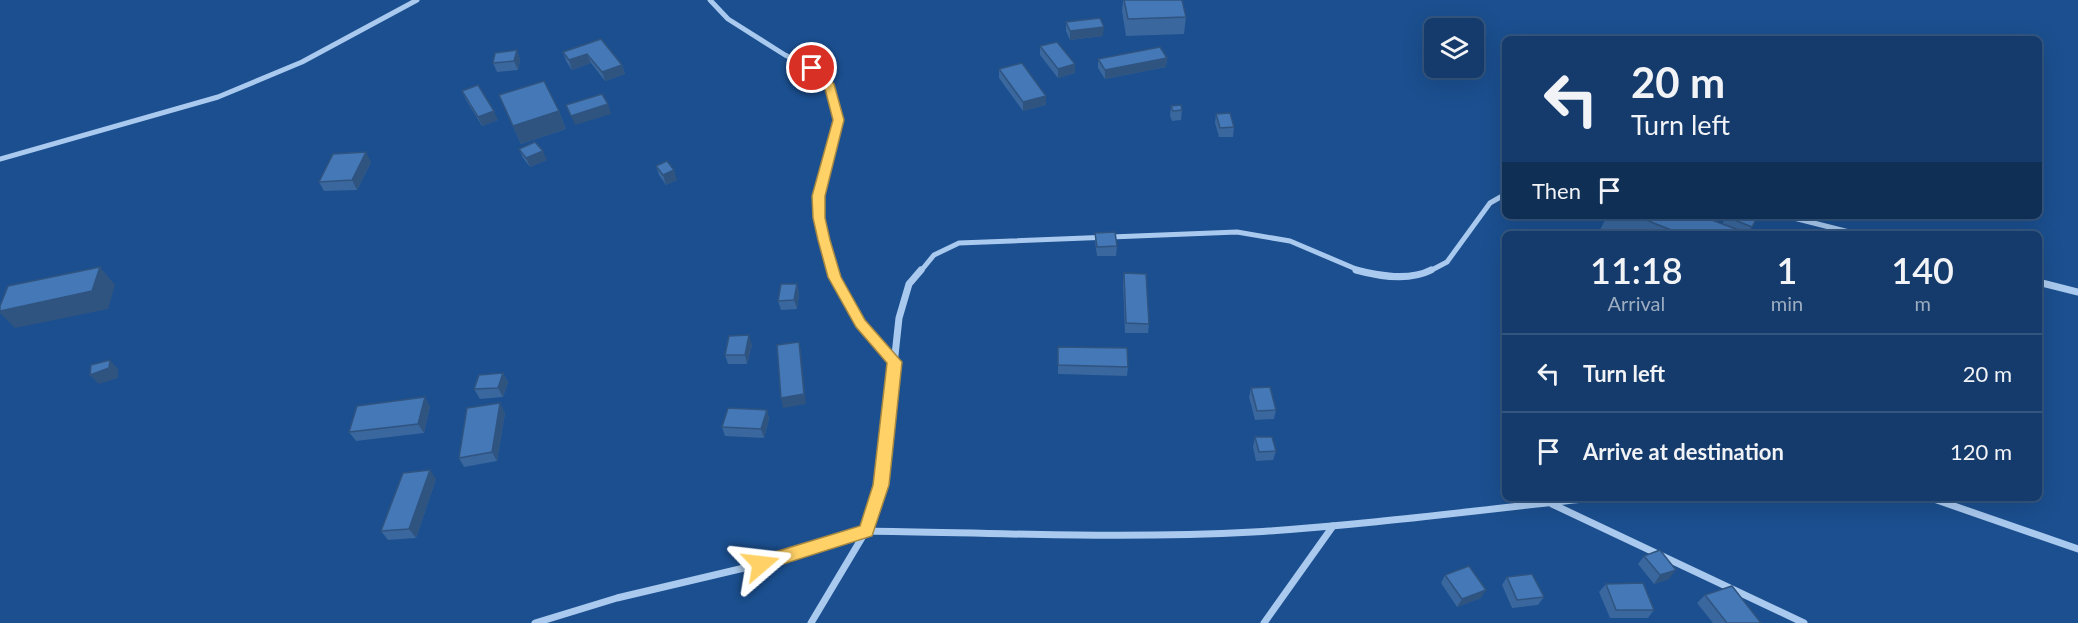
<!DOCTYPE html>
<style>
:root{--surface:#143b6b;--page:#214673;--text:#f1f3f6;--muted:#9dadc1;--line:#33557e}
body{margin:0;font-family:Lato,sans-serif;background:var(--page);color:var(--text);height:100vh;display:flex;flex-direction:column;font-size:22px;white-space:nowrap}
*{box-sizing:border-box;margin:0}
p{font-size:20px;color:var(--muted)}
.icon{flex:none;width:33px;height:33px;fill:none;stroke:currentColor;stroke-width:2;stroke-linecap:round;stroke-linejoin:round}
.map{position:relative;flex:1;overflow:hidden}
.side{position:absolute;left:1502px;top:231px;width:540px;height:270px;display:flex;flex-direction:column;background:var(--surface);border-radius:9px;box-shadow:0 6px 24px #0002,0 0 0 2px var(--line)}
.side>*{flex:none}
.hud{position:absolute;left:1502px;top:36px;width:540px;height:183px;border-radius:9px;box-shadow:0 6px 24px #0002,0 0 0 2px var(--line);background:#143b6b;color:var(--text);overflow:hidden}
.fabs{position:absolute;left:1424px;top:18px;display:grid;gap:12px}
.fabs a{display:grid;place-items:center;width:60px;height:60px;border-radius:9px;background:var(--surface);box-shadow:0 6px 24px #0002,0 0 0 2px var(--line);font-size:30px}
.pin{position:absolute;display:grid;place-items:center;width:51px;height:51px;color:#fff;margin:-26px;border:3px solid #fff;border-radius:50%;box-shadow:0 2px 6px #0007}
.me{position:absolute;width:66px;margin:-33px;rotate:73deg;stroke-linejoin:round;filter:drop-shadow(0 0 4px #0008)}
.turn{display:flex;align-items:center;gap:21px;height:126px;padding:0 30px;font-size:27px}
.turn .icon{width:78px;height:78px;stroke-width:2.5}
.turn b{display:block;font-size:42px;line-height:51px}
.then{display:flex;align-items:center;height:57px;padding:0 30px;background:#0003;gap:12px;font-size:22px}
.eta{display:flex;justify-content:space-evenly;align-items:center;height:102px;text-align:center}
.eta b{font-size:36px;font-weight:600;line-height:42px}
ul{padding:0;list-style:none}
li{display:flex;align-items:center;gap:18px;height:78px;padding:0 30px;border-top:2px solid var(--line)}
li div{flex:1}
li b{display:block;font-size:22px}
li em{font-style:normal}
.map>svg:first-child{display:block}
</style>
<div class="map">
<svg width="2078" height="623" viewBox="0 0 2078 623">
<rect width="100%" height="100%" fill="#1b4f8f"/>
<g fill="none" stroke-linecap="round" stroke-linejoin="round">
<g stroke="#a9c9ee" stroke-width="5">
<path d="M710,0L728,19L785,55L812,68L829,84L838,120L819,196V218L834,272"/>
<path d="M0,159L218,97L302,62L417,0"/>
<path d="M1786,216L1857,234"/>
<path d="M920,272L934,255L959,243L1237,232L1290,241L1363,272"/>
<path d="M1428,272L1447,262L1490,203L1504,195"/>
</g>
<g stroke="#a9c9ee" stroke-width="7">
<path d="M833,270L861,323L895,362"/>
<path d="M1356,270C1378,276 1410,281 1431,270"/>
<path d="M2038,282L2078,292"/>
<path d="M1931,498L2078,549"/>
<path d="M1552,504L1804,623"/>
<path d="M535,623L617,598L761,564L866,531L881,485L899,318L909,284L921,270"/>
<path d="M811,623L866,531C995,533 1124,539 1253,532C1366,525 1479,510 1592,498"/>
<path d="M1264,623L1333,526"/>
</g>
</g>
<g fill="#3a679d">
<path d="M1123,0H1182L1186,17L1184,34L1126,36L1122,11Z"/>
<path d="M1066,22L1103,36L1070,40L1066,31Z"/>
<path d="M601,39L622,65L625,74L605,81L591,63L572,70L566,61L563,52Z"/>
<path d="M1040,46L1075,73L1058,78L1040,55Z"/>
<path d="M517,50L520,60L518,70L497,72L493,63Z"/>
<path d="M1167,58L1166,67L1105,79L1098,68V59Z"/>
<path d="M999,69L1046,105L1023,111L999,78Z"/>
<path d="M462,91L498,120L482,126L466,100Z"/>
<path d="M499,95L559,111L566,129L521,144Z"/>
<path d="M1171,106L1182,110L1181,120L1172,121L1170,116Z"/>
<path d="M1216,114L1234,127L1233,137H1219L1215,123Z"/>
<path d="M519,149L547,160L530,167L523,158Z"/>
<path d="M371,162L357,190L324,191L319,182Z"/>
<path d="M656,166L677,180L666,185L659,175Z"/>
<path d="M1607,216H1701L1722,224L1727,216H1758L1748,234H1610L1600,230Z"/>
<path d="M1095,233L1117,246L1116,256H1097L1095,242Z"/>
<path d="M1124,273L1149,324L1148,333H1125L1123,283Z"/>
<path d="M797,284L799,294L797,309L781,310L778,301Z"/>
<path d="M752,345L747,364H728L725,355Z"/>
<path d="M1058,347L1128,367L1127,376L1058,374Z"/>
<path d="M503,373L508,382L503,397L480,399L474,389Z"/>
<path d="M1251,388L1276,410L1274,419L1255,420L1249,397Z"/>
<path d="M430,406L424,433L356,441L349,432Z"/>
<path d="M767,410L769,419L764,438L725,436L722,427Z"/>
<path d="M505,413L497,461L464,467L459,458Z"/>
<path d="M1255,437L1276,451L1273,460L1256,461L1253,447Z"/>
<path d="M436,479L416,538L388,540L381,531Z"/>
<path d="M1644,556L1669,579L1654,584L1638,564Z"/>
<path d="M1445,575L1481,598L1457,607L1441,583Z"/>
<path d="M1507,577L1544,597L1538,605L1512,608L1502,585Z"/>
<path d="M1606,584L1654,610L1648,618H1610L1599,592Z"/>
<path d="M1705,595L1761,623H1713L1697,603Z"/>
</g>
<g fill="#305480">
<path d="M1104,27L1103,36L1070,40V31Z"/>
<path d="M517,50L520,60L518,70L514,61Z"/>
<path d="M587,54L591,63L572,70L569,60Z"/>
<path d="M1167,58L1166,67L1105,79V70Z"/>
<path d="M1075,64V73L1058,78V69Z"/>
<path d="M622,65L625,74L605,81L602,72Z"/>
<path d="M1046,96V105L1023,111V102Z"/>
<path d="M608,104L611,114L575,125L571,116Z"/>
<path d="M494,111L498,120L482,126L478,117Z"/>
<path d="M559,111L566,129L521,144L513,126Z"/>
<path d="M543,151L547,160L530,167L526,158Z"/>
<path d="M366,152L371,162L357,190L352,180Z"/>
<path d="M674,170L677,180L666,185L663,175Z"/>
<path d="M100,267L115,285L108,309L15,328L0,313V311Z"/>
<path d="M797,284L799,294L797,309L794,300Z"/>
<path d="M749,335L752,345L747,364L745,355Z"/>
<path d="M799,342L801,351L806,404L783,408L781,398Z"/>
<path d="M110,360L118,369V378L99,384L90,375Z"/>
<path d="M503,373L508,382L503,397L498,388Z"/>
<path d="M425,397L430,406L424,433L418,424Z"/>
<path d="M500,403L505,413L497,461L492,452Z"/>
<path d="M767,410L769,419L764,438L761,429Z"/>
<path d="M430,470L436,479L416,538L409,529Z"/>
<path d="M1676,570L1669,579L1654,584L1660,575Z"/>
<path d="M1486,590L1481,598L1457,607L1462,599Z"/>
</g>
<g fill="#4478b7" stroke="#305480" stroke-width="1.5">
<path d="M1124,0H1182L1186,17L1128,19Z"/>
<path d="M1100,18L1104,27L1070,31L1066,22Z"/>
<path d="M601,39L622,65L602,72L587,54L569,60L563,52Z"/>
<path d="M1057,42L1075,64L1058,69L1040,46Z"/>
<path d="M1160,47L1167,58L1105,70L1098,59Z"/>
<path d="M517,50L514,61L493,63L495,53Z"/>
<path d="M1022,63L1046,96L1023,102L999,69Z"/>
<path d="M544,81L559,111L513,126L499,95Z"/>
<path d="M478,85L494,111L478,117L462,91Z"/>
<path d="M602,94L608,104L571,116L566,105Z"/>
<path d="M1181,105L1182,110L1173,111L1171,106Z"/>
<path d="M1230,113L1234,127L1220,128L1216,114Z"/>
<path d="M535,142L543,151L526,158L519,149Z"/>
<path d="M366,152L352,180L319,182L333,154Z"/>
<path d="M667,161L674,170L663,175L656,166Z"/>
<path d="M1636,216H1701L1747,233L1669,234L1671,230Z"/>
<path d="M1727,216H1758L1752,227L1727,217Z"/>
<path d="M1115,232L1117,246L1097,247L1095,233Z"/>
<path d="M100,267L92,291L0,311V306L8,286Z"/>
<path d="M1124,273L1146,274L1149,324L1126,323Z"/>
<path d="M781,284H797L794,300L778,301Z"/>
<path d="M749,335L745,355H725L729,336Z"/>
<path d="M799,342L804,394L781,398L777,345Z"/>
<path d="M1058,347L1127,348L1128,367L1058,365Z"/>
<path d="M110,360L109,368L90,375L91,365Z"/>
<path d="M503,373L498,388L474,389L479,375Z"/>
<path d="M1270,387L1276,410L1257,411L1251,388Z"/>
<path d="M425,397L418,424L349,432L357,406Z"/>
<path d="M500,403L492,452L459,458L467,408Z"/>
<path d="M728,408L767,410L761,429L722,427Z"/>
<path d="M1255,437H1272L1276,451L1259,452Z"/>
<path d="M430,470L409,529L381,531L403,473Z"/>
<path d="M1660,550L1676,570L1660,575L1644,556Z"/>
<path d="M1469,566L1486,590L1462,599L1445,575Z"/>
<path d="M1532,574L1544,597L1517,600L1507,577Z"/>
<path d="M1643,583L1654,610H1616L1606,584Z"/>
<path d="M1732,586L1761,623H1727L1705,595Z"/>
</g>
<path fill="#ffd166" stroke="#a68842" stroke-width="1.5" d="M812,65L816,66L834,84L844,120L825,196V218L830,240L841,277L865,320L902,362L889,485L872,536L761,571L755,569L753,564L755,558L860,526L873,485L887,363L856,327L828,277L818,240L813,218L812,196L833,120L824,85L807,68Z"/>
</svg>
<div class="fabs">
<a><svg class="icon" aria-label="layers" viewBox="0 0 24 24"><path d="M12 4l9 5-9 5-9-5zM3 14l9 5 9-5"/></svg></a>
</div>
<div class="pin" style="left:812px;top:68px;background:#d93025"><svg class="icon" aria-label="arrive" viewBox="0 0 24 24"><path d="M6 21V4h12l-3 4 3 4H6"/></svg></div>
<svg class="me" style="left:761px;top:564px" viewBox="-20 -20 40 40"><path d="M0-17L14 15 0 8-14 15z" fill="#ffd166" stroke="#fff" stroke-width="4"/></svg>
<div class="hud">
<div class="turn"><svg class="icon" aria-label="left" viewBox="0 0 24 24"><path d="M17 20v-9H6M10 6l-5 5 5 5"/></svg><div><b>20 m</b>Turn left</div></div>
<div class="then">Then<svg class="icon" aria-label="arrive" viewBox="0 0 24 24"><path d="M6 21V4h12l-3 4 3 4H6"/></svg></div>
</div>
<section class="side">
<div class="eta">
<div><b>11:18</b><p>Arrival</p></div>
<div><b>1</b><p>min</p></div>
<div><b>140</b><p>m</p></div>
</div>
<ul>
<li><svg class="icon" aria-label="left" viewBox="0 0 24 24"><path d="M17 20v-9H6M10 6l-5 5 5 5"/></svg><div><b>Turn left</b></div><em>20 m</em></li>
<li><svg class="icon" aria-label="arrive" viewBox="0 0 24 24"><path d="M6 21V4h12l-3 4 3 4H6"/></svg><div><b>Arrive at destination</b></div><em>120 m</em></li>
</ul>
</section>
</div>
